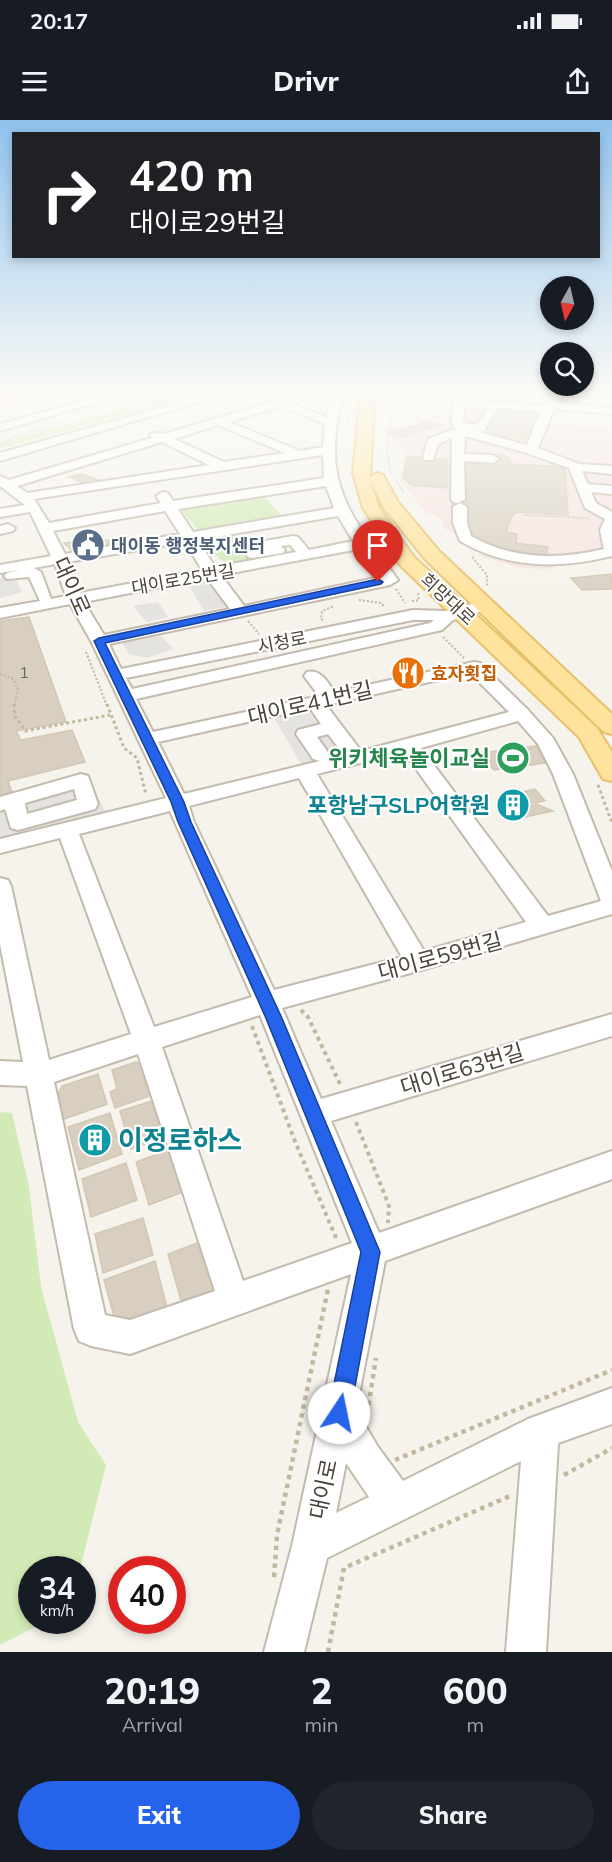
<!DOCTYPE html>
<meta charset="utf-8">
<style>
:root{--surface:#171b24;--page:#20242c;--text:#f1f3f6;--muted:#9ea1a6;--accent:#2563eb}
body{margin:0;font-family:Mulish,"Noto Sans KR",sans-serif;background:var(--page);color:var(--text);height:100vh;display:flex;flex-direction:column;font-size:22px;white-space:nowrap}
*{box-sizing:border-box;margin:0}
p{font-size:20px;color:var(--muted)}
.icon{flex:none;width:33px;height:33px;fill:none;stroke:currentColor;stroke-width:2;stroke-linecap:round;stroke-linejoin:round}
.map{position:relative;height:1532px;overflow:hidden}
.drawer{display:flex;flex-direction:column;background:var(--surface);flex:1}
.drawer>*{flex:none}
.guide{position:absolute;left:12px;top:12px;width:588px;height:126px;border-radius:0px;box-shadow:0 3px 9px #0003;background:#202124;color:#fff;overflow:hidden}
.needle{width:39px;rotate:188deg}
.buttons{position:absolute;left:540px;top:156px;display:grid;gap:12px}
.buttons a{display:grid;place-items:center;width:54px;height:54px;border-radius:50%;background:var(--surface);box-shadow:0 3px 9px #0003;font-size:30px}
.speed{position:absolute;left:18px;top:1436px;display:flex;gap:12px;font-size:30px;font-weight:700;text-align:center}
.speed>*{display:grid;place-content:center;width:78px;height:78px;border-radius:50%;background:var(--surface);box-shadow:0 3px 9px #0003;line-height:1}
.speed small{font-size:15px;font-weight:400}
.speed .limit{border:9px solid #d22;background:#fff;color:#111}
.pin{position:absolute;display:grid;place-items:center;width:51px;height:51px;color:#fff;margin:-62px -26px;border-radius:50% 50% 50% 0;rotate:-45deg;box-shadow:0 0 6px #0007}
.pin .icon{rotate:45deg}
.me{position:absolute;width:66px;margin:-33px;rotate:11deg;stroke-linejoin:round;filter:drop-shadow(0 0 4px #0008)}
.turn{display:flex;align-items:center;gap:21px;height:126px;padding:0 18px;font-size:27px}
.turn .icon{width:78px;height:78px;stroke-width:2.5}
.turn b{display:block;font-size:42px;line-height:51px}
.eta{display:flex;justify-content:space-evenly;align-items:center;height:102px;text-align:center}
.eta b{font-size:36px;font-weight:800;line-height:42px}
.button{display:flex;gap:12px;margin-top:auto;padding:12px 18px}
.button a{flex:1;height:69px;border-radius:36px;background:var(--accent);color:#fff;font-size:24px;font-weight:800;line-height:69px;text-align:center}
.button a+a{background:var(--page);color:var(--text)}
.status{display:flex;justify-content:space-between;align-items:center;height:42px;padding:0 30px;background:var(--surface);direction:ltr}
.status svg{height:16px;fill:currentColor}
header{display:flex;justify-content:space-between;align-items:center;height:78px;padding:0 18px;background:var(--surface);font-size:27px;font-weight:800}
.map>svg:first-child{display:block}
</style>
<div class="status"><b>20:17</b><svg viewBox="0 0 49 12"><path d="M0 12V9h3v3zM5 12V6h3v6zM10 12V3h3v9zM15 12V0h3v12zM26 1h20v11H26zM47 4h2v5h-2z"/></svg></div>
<header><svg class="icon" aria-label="menu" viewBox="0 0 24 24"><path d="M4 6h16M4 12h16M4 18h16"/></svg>Drivr<svg class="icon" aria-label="share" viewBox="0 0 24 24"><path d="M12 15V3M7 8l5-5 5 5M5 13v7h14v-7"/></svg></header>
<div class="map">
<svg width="612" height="1532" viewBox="0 0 612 1532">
<rect width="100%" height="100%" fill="#f6f3ec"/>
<path fill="#f6e3e0" d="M467,270H558L542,303L612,310V432L547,449L521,448L483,437L465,418L445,409L440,398L424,391L400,359L405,332L388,313L427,301L463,303Z"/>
<g fill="#d2eab5">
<path d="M193,270H213L0,329V323Z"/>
<path d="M261,373L283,397L200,412L180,389Z"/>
<path d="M232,413L251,440C219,447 222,441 202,418Z"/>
<path d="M0,992L12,993L29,1067L41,1167L78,1302L106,1345L80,1449H32V1500H49L0,1525Z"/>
</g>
<g fill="#e5e3e0">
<path d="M485,270H555L540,295L500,290L487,314L471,310L484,288L471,286L477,274H482Z"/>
<path d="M13,456L23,472L0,478V458Z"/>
<path d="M208,457L232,486L204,491L186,461Z"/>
<path d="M158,482L168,497L147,502L133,486Z"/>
<path d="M155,511L174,529L146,538L129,534L120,520Z"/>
<path d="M306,589L344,635L303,647L274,598Z"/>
<path d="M86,655L106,693L0,720V677Z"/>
</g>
<g fill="#d8cfc1" stroke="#d3c7b4" stroke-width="1.5">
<path d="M500,290L540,295L529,319L487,314Z"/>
<path d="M428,302L441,305L402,317L389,313Z"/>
<path d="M407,336L448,340L447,368L411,365L403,357Z"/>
<path d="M493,337L509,338L511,344L565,347L568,395L516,392L511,397L506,412L517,414L516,423L548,427L546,439L493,430L492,424L476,418L466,403L467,386H452L462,341Z"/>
<path d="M82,354L99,360L89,365L69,357Z"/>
<path d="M95,419L96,421L109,420L112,427L74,433L64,423Z"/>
<path d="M612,454V469L582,470L571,458Z"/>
<path d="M29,497L66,602L16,611L21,620L72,610L85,642L8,661L12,672L0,675V501Z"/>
<path d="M536,626L546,643L494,650L479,633Z"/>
<path d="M535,669L545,681L517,685L520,689L536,684L553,691L516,699L500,677Z"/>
<path d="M136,942L147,948L155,974L115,988L110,972L117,969L112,950Z"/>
<path d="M98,954L107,984L64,999L58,974L62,966Z"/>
<path d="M158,979L170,1015L131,1029L120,991Z"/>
<path d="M110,993L122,1034L79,1050L68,1007Z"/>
<path d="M174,1028L188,1070L149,1085L136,1042Z"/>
<path d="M126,1043L137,1080L91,1097L82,1059Z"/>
<path d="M143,1098L153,1135L103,1153L95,1114Z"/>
<path d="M205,1120L217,1157L208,1178L182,1184L168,1134Z"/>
<path d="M155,1141L167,1188L127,1205L115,1200L104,1160Z"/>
</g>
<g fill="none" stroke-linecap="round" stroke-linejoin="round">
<path stroke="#d4d0c8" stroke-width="12" stroke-dasharray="12 6" stroke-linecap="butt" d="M493,339L511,340"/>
<defs>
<g id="minor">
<path d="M124,270H139L0,311V304Z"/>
<path d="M224,270H239L0,341V333Z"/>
<path d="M244,270H257L282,279L314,270H329L328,272L292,283L326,297L332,270H342C340,290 335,309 335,329C334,383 368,418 398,460L390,465L109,524L121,549L413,490L447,491L486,480L494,485L492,488L453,500L442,510L136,579L153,612L319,576L304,556L307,552C321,549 327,562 335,572L474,542L480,543L528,590L553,618L573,654L612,751V794L418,851L282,888L321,979L612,894V916L331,1001L379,1113L612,1031V1059L385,1141L356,1290L378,1327L403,1361L528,1299L612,1268V1304L558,1323L546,1532H506L521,1341L327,1438L304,1532H264L292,1426L351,1154L130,1234L91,1226L79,1221L74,1209L27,966L0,965V941L23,942L0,824V758L8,760L11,766L49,940L131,914L60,718L0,733V719L166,678L91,521L70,484L0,498V488L40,481L29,457L7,459L4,456L7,453L19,450L0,453V445L51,436L30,392L0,397V389L25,385L0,366V356L9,360L152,318L150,315L152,313L164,314L271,282ZM281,286L325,304L323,327L300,331L229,302ZM218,305L285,333L224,342L174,319ZM162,322L209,345L27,373L17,366ZM323,335L324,358L173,381L168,373L163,372L156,376L161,383L49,403L34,379ZM326,366L334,388L193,412L178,389ZM165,391L180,414L65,434L53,411ZM338,396L353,421L309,430L298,417L293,416L249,424L242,428L248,437L253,438L283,433L285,430L281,426L290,425L296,432L215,447L198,420ZM185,422L202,450L80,473L68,442ZM359,429L380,457L244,486L221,455ZM55,444L66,476L51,479L41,452L34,448ZM207,458L230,489L104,515L84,482ZM413,500H434L430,503L132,569L126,558ZM470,553L509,592L361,631L326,585ZM310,588L321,604L298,610L296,614L313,639L320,641L184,674L158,622ZM518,601L538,624L553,654L601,781L548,796L421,628ZM328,614L344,635L327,639L330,635L317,617ZM404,632L526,802L424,831L317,654ZM299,658L402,837L274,870L194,702L189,686ZM170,691L252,877L154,907L79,714ZM260,895L352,1123L243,1161L162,927ZM138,934L215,1171L130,1200L105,1195L54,962ZM346,1343L369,1377L336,1393Z"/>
<path d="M456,270H466L463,303L477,305L491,282L544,286L557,270H567L558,282L612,288V294L554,289L538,328L579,344L612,346V354L582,351L588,364L612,366V374L591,372L596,383L612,392V436C559,449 508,449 460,421L453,403V387L460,383L467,387V403L471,416C513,440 558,440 604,429L600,410L605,399L585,388L569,348L527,333L465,316L464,334L493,335L499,339L493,343L464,341L465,379L458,383L453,382L451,379L452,318L438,324L433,340H425L423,337L428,319L455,309L451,301ZM498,288L540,292L527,325L479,312L484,311Z"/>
<path d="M8,404L15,408L13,411L0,414V406Z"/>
<path d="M81,654L88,656L98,684L95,689L18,710L11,708L5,689L0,691V677ZM74,669L77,680L27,694L25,683Z"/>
</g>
<g id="major">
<path d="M16,270H36L34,273L0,283V275Z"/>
<path d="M361,270H375L370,357L377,353L383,355L398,382L439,431L612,594V614L604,612L425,439L384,388L370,361L379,388L414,437L597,608L612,632V661L603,659L579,617L400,445L363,388L353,353Z"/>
</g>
</defs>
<use href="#minor" stroke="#c2bbae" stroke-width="4"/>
<use href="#major" stroke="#e6c16a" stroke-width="4"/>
<g stroke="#c4b79f" stroke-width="1.5" stroke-dasharray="1.5 1.5" stroke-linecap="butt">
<path d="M130,282L147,283"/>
<path d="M347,303L350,286"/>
<path d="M387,311L413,306L446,294"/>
<path d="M12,316H26"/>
<path d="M25,317L26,314L67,301"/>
<path d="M0,324L14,317"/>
<path d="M391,353L387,333L394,270"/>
<path d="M397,361L404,374"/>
<path d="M523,395L588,398"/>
</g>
<g stroke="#c4b79f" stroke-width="2" stroke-dasharray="2 2" stroke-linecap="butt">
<path d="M472,437L487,455V467"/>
<path d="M396,469L405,483"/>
<path d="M359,480L381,483L385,487"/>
<path d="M412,481L419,480L418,473"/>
<path d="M323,500L321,499L322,491L334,486"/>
<path d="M248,501L259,514"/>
<path d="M443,517L464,538"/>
<path d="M86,532L107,586"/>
<path d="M0,554L13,559L18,569L14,586"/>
</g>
<g stroke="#c4b79f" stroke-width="3" stroke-dasharray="3 3" stroke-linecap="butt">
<path d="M14,584L15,596L25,611L110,595"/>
<path d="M107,584L124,628L137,638L146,675"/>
<path d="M598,665L612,703"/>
</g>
<g stroke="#c4b79f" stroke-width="4" stroke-dasharray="4 4" stroke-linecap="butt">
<path d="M301,890L308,897L341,966"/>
<path d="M252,906L296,1024L337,1120"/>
<path d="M356,1002L389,1086L388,1103"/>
</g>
<g stroke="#c4b79f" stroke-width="4.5" stroke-dasharray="4.5 4.5" stroke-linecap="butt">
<path d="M367,1294L376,1238"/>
<path d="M395,1340L612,1250"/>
<path d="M564,1355L612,1328"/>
<path d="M274,1457L277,1415L328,1169"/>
<path d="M328,1532L344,1448L510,1376"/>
</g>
<use href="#minor" fill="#fff" fill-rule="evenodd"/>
<use href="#major" fill="#ffe39c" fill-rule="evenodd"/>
</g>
<linearGradient id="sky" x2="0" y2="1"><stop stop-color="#8fc1ec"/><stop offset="0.56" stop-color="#fbfaf6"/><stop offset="1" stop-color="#fbfaf6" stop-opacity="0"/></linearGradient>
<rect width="612" height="484" fill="url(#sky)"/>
<path fill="#2563eb" stroke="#184099" stroke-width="1.5" d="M378,459L383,462L381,464L105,523L184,682L191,702L281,896L380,1132L350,1293L347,1300L339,1303L332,1300L328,1293L361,1132L265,896L178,702L171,682L94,521L99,518Z"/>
<defs>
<symbol id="civic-disc" viewBox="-11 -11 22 22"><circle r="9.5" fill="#5c6f8a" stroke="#fff"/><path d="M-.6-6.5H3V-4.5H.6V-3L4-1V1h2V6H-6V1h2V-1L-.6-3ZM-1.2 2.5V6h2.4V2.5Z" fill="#fff"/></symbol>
<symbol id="restaurant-disc" viewBox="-11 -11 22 22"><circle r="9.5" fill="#e8710a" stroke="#fff"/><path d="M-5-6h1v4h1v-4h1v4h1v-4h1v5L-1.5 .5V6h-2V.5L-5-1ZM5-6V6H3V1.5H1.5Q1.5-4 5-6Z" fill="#fff"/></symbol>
<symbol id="stadium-disc" viewBox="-11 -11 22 22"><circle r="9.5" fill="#2e9e5b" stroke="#fff"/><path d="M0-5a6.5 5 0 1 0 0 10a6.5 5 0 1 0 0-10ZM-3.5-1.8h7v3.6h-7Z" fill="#fff"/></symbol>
<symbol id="building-disc" viewBox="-11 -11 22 22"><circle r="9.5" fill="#0f9aa8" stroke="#fff"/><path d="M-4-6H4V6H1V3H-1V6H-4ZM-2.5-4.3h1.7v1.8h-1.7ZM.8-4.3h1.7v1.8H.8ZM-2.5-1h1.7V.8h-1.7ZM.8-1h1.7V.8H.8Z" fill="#fff"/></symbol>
</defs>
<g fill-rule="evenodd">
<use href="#civic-disc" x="69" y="406" width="38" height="38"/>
<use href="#restaurant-disc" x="389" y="534" width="38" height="38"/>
<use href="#stadium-disc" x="494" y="619" width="38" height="38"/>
<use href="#building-disc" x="494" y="666" width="38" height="38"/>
<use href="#building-disc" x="76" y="1001" width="38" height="38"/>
</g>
<g text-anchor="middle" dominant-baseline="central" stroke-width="4.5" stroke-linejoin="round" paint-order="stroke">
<g font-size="16" fill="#6e675b">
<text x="24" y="552">1</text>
</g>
<g font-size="18" font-weight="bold" fill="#4e5e75" stroke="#fff" text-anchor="start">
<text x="111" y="425">대이동 행정복지센터</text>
</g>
<g font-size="18" fill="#4b4439" stroke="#fff">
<text transform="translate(183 459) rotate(-10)">대이로25번길</text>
<text transform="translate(448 479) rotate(43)">희망대로</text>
<text transform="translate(282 522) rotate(-11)">시청로</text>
</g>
<g font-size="18" font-weight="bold" fill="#c56008" stroke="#fff" text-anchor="start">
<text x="431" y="553">효자횟집</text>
</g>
<g font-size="22" fill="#4b4439" stroke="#fff">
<text transform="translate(72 466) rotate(66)">대이로</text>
<text transform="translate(310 583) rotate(-13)">대이로41번길</text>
<text transform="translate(440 836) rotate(-15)">대이로59번길</text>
<text transform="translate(462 949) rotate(-17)">대이로63번길</text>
<text transform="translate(323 1369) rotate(-78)">대이로</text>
</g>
<g font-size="22" font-weight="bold" fill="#27864d" stroke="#fff" text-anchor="end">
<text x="490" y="638">위키체육놀이교실</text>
</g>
<g font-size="22" font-weight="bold" fill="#0d838f" stroke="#fff" text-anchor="end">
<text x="490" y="685">포항남구SLP어학원</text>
</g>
<g font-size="27" font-weight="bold" fill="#0d838f" stroke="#fff" text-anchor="start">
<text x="118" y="1020">이정로하스</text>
</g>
</g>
</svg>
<div class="buttons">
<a><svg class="needle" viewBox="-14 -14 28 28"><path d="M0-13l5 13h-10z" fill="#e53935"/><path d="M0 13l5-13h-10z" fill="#9ea1a6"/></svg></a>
<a><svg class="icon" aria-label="search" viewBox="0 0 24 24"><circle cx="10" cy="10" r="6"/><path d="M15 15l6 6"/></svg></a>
</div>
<div class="speed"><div>34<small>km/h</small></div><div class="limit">40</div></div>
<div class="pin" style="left:378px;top:462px;background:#d93025"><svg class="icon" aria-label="arrive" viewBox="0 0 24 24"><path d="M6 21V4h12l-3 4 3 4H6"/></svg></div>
<svg class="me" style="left:339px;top:1293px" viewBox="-20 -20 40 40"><circle r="19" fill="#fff"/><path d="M0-13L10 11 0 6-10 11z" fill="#2563eb"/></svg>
<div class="guide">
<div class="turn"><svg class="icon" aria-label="right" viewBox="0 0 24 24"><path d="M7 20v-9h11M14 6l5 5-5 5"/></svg><div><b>420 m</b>대이로29번길</div></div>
</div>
</div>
<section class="drawer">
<div class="eta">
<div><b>20:19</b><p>Arrival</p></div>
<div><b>2</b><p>min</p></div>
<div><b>600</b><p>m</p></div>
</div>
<div class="button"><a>Exit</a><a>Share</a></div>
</section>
